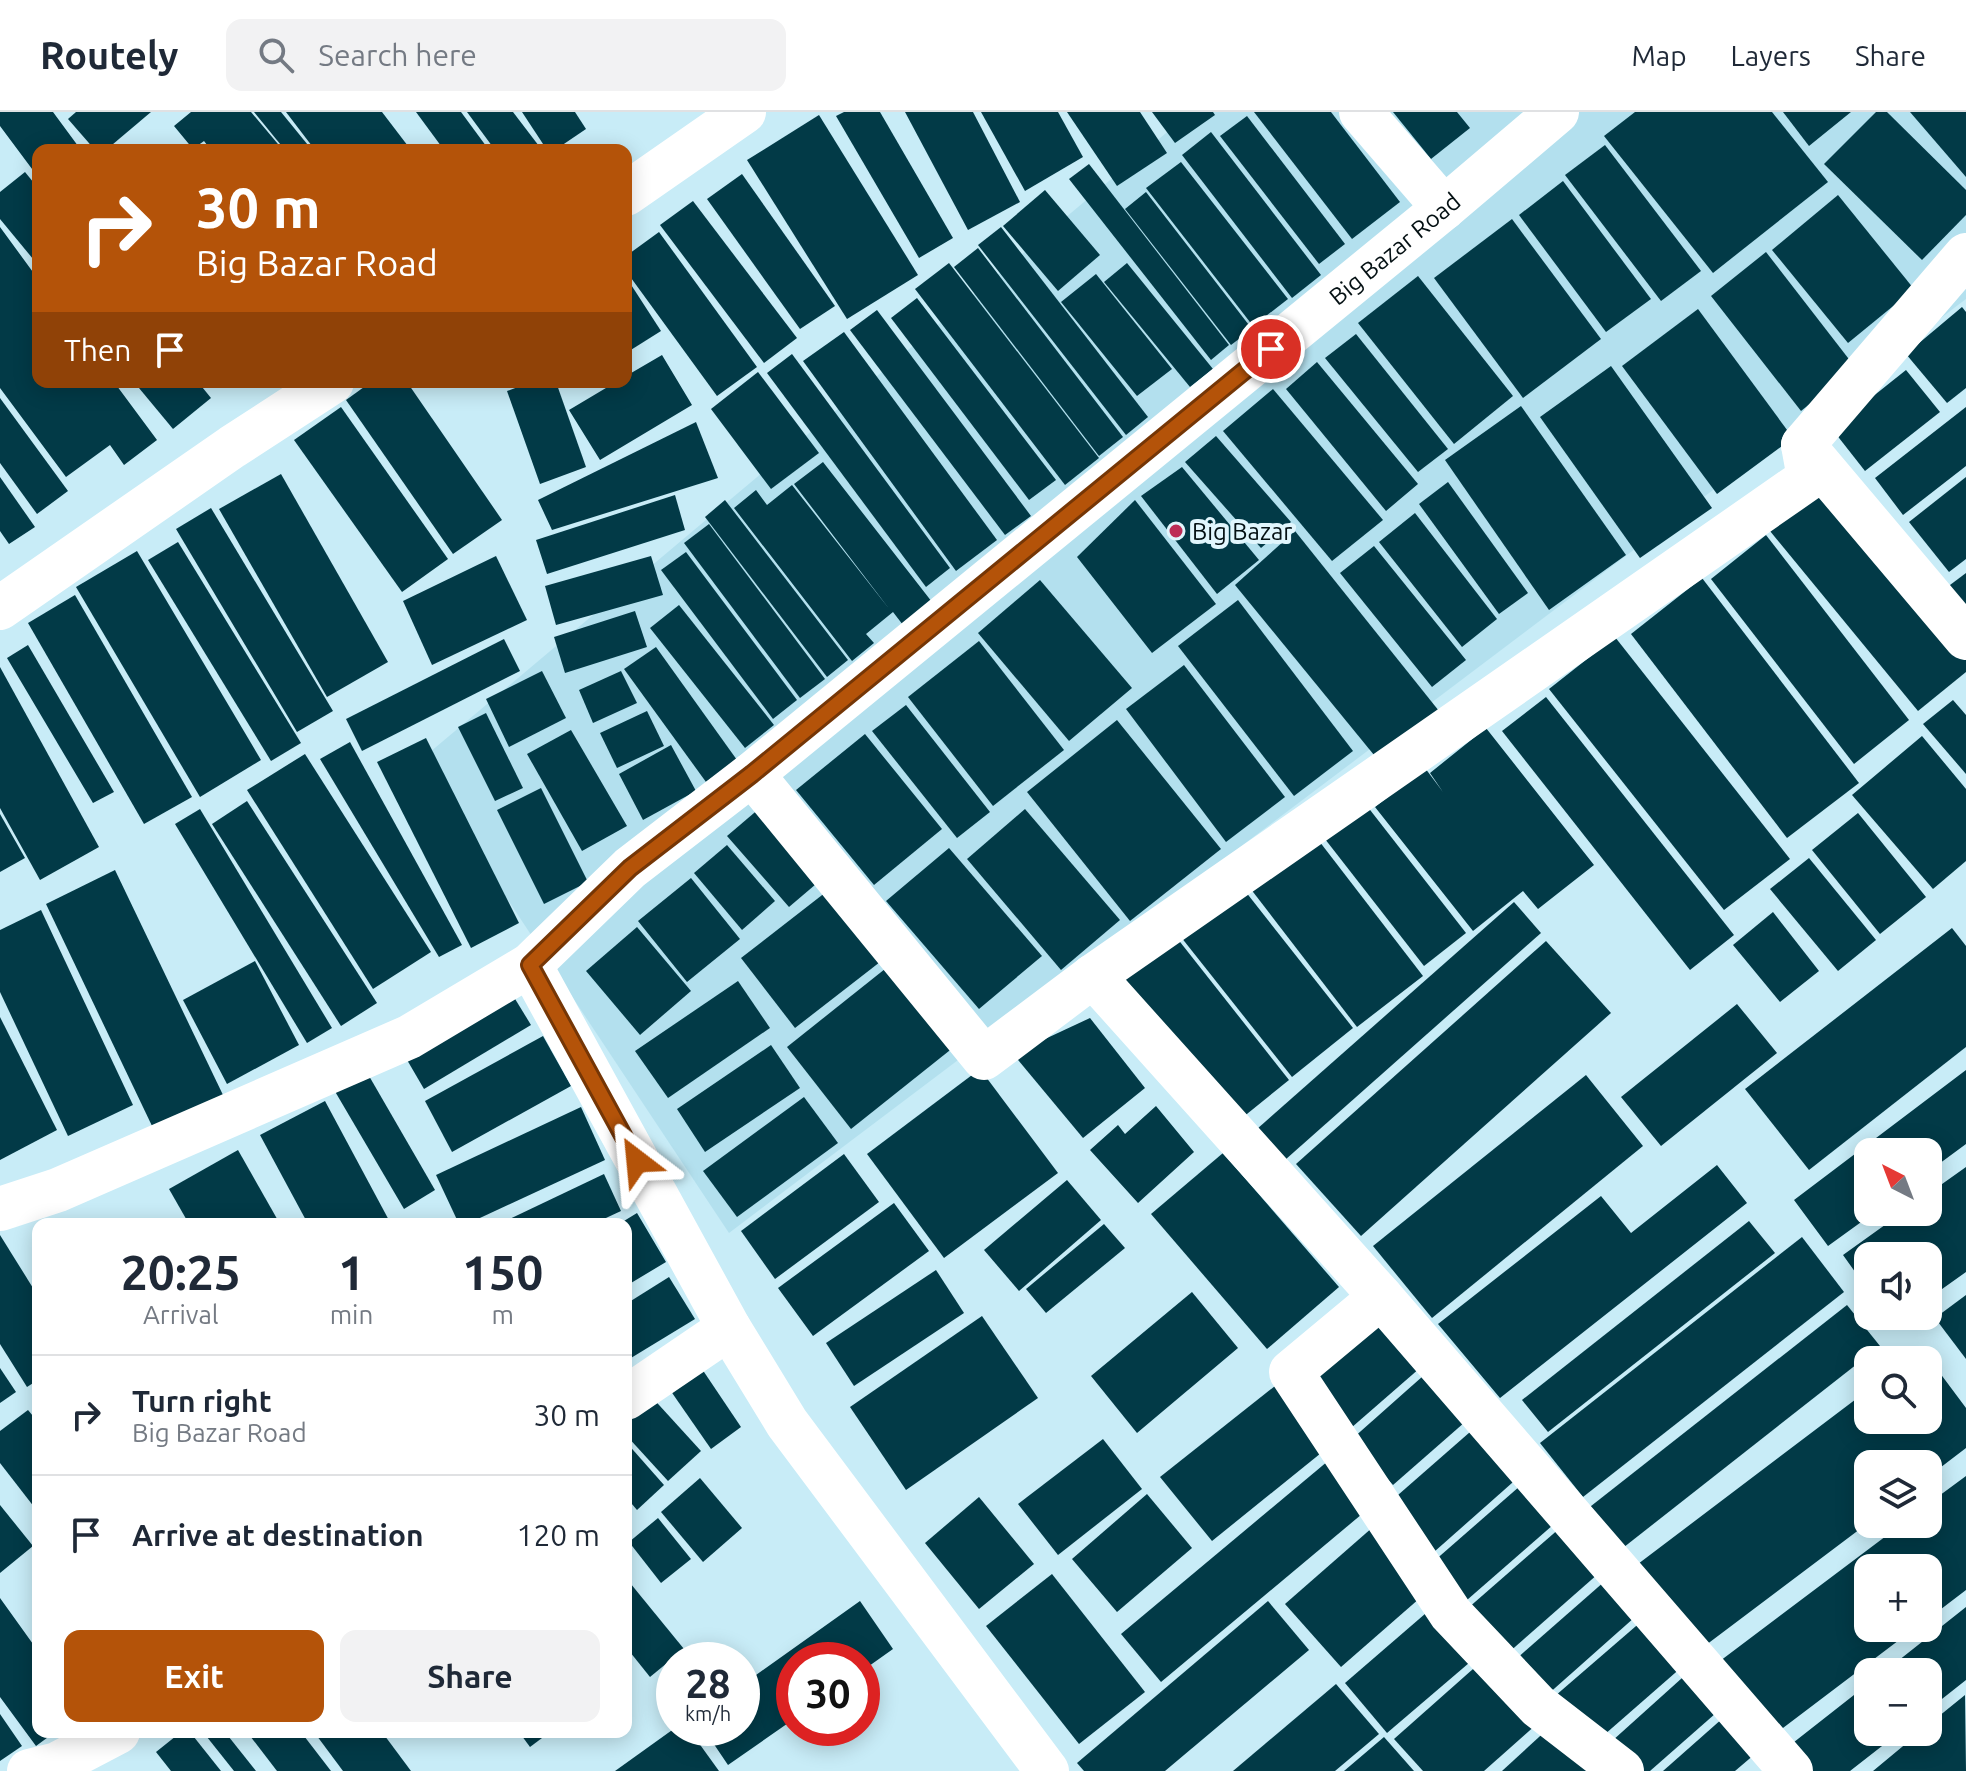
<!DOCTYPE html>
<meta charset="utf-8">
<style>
:root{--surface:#fff;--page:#f2f2f3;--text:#1f2937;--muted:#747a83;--line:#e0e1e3;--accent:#b45309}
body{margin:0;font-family:Ubuntu,sans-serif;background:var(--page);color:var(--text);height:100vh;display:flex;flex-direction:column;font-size:30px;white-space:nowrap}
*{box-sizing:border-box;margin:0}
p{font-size:26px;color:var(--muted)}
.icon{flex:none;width:44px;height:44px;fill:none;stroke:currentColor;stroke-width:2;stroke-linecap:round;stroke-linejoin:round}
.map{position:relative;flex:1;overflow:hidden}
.panel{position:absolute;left:32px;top:1106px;width:600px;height:520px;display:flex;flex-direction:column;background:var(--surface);border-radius:16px;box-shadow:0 4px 20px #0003}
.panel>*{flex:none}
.guide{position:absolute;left:32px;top:32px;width:600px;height:244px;border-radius:16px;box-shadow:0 4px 20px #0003;background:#b45309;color:#fff;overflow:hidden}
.needle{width:52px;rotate:318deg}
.tools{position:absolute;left:1854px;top:1026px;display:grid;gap:16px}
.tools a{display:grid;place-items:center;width:88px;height:88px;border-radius:16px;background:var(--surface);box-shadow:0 4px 20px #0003;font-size:40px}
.speed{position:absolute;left:656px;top:1530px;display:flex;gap:16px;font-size:40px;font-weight:700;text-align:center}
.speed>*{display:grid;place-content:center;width:104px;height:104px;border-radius:50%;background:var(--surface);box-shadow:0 4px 20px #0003;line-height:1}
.speed small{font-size:20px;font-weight:400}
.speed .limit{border:12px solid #d22;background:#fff;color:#111}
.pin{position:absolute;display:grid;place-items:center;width:68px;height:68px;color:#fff;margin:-34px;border:4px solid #fff;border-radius:50%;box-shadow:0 2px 8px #0007}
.me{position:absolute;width:88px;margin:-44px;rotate:331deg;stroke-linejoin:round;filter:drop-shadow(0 0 6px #0008)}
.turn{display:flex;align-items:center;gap:28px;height:168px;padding:0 32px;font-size:36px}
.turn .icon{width:104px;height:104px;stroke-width:2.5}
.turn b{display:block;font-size:56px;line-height:68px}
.then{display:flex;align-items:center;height:76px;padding:0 32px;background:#0003;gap:16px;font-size:30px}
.eta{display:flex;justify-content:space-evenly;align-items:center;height:136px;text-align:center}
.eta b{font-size:48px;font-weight:600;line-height:56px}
.button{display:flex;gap:16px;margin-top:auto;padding:16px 32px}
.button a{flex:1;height:92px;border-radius:16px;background:var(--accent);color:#fff;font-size:32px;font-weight:600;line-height:92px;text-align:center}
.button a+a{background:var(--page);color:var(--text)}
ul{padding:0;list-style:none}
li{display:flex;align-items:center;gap:24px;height:120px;padding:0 32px;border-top:2px solid var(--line)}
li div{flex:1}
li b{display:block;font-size:30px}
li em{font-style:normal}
header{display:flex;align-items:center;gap:48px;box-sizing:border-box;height:112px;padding:0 40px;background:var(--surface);border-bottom:2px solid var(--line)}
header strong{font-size:38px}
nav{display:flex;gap:44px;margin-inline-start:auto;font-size:28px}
.search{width:560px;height:72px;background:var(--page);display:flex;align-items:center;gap:20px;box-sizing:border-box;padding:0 28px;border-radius:16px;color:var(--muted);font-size:30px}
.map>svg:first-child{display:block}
</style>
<header>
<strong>Routely</strong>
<div class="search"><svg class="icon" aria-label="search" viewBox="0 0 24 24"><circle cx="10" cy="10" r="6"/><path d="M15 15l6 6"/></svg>Search here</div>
<nav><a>Map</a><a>Layers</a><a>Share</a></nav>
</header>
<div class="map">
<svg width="1966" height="1659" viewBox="0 0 1966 1659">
<rect width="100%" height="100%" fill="#c8ecf7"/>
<path fill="#b3e0ee" d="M1191,0H1966V187L729,1121L417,651Z"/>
<g fill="#023a47">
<path d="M0,0H53L81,38H38V65L0,14Z"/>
<path d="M76,0H151L106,38H95L68,7Z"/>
<path d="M191,0H251L283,38H211L204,29L193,37L174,14Z"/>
<path d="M254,0H281L312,38H285Z"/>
<path d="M286,0H382L411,38H315Z"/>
<path d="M416,0H461L489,38H444Z"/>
<path d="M467,0H513L542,38H495Z"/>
<path d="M522,0H575L586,17L555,38H547Z"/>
<path d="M844,0H880L953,126L919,146L836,4Z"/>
<path d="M905,0H973L1020,90L968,118Z"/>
<path d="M981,0H1058L1083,45L1025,79Z"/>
<path d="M1067,0H1140L1167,41L1117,74Z"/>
<path d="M1152,0H1213L1215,3L1175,31Z"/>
<path d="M1254,0H1331L1400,90L1352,127Z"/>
<path d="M1393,0H1457L1470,16L1431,47Z"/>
<path d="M1635,0H1772L1828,70L1713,161L1604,24Z"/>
<path d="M1783,0H1851L1809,34Z"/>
<path d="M1876,0H1887L1966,78V103L1922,148L1824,52Z"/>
<path d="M1910,0H1966V65Z"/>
<path d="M819,3L918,163L847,207L747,48Z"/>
<path d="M1247,4L1345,132L1319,152L1220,24Z"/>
<path d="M1211,20L1321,163L1292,186L1182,43Z"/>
<path d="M1605,33L1701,159L1661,189L1565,63Z"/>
<path d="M1181,50L1288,187L1253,214L1146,76Z"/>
<path d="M1089,52L1229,233L1211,248L1069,67Z"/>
<path d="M25,60L38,76V153L0,107V80Z"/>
<path d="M742,62L835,194L800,217L707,87Z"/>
<path d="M1563,69L1651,187L1606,220L1519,103Z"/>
<path d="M1045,78L1100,143L1058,179L1003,114Z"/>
<path d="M1146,80L1252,217L1231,233L1125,97Z"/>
<path d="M1838,83L1914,177L1848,231L1772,138Z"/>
<path d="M693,89L797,226L764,251L660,113Z"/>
<path d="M1512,107L1601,227L1523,286L1434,166Z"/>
<path d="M0,115L38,167V270H114L157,328L124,353L110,333L66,365L0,276Z"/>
<path d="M1001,115L1148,305L1126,323L978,133Z"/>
<path d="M659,120L757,255L717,284L626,159V144Z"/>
<path d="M978,136L1123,325L1099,344L954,155Z"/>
<path d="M1766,140L1855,255L1801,299L1711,184Z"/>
<path d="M949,151L1099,346L1065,373L915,177Z"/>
<path d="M1127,151L1213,257L1190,275L1104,170Z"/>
<path d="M1096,162L1172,257L1137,284L1061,190Z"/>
<path d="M1418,164L1513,284L1454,332L1358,211Z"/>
<path d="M626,165L661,219L626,241Z"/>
<path d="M917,186L1056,368L1029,388L891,206Z"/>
<path d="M1962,195L1966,200V276L1947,291L1906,242Z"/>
<path d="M1698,197L1793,326L1717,382L1622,254Z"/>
<path d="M877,198L1031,404L1005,423L850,218Z"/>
<path d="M844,220L997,428L956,459L803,249Z"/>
<path d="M1356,222L1448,337L1418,360L1325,246Z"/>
<path d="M792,242L950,456L926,475L767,261Z"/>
<path d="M662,243L692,293L600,348L569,298L616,270H626V264Z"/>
<path d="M1317,250L1418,372L1386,399L1286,277Z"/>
<path d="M1611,254L1712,396L1640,446L1540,305Z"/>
<path d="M1906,258L1940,300L1865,359L1832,317Z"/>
<path d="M758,260L819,341L771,377L711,297Z"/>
<path d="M134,270H198L211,286L173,317Z"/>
<path d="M371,270H407L502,408L453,442L346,288Z"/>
<path d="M531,270H556L586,355L540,372L507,279Z"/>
<path d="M1273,277L1383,408L1332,449L1223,319Z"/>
<path d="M0,286L68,379L37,402L0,351Z"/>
<path d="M1521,294L1626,443L1549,498L1445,348Z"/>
<path d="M341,295L448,447L402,480L294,328Z"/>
<path d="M1966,295V354L1903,403L1875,366Z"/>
<path d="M696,310L718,366L552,418L538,388Z"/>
<path d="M1216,324L1291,410L1261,436L1185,350Z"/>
<path d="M823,350L932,490L903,513L893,500L866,522L874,531L852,549L734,396L756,378L767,393L792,373L890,498L794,372Z"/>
<path d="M1182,355L1259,448L1217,482L1141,384Z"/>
<path d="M281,362L388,550L327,585L219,397Z"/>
<path d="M0,365L35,415L9,432L0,419Z"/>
<path d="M1966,365V447L1949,460L1909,410Z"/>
<path d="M1448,370L1528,481L1499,502L1419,392Z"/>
<path d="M1829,371L1966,538V560L1918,599L1770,419Z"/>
<path d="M675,383L685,418L547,462L536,428Z"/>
<path d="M725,388L848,548L827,565L705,405Z"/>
<path d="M1135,388L1216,492L1152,541L1077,445Z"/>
<path d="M211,396L333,599L297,620L176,417Z"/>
<path d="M1415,401L1497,507L1462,535L1379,430Z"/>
<path d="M709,412L825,567L800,586L684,431Z"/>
<path d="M1295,419L1443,604L1383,654L1235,473Z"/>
<path d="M1766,423L1909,608L1854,652L1711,467Z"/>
<path d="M178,430L301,631L271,649L148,448Z"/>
<path d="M1374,434L1466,548L1432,575L1340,461Z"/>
<path d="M137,439L261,648L200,685L76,475Z"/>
<path d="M686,440L797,588L773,607L661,458Z"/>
<path d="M496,444L527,508L432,553L403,489Z"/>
<path d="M651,444L663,483L556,513L545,474Z"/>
<path d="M1966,461V501L1946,476Z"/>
<path d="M1702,466L1859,671L1787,726L1631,522Z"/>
<path d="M1040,468L1132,576L1069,629L978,521Z"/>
<path d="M75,483L192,685L144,712L28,511Z"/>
<path d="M1238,488L1353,639L1294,684L1178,534Z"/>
<path d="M679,493L774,613L745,636L650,516Z"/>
<path d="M635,499L647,535L565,561L554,525Z"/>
<path d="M1615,525L1790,747L1724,798L1549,577Z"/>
<path d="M504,527L520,559L362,639L346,607Z"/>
<path d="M979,529L1064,638L993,694L908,585Z"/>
<path d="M28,533L114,680L93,691L7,546Z"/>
<path d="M656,535L737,648L706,670L624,557Z"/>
<path d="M1184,553L1285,685L1226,730L1126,597Z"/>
<path d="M0,555L99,735L40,768L0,696Z"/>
<path d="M542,559L566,606L509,635L486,587Z"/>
<path d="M621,559L637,591L593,611L579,578Z"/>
<path d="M1546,585L1734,823L1690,858L1502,619Z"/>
<path d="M1953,588L1966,603V662L1923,612Z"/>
<path d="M906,593L990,700L957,726L872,619Z"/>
<path d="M647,599L664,634L617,656L600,621Z"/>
<path d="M486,601L523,676L495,689L458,615Z"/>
<path d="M1117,608L1221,737L1130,809L1027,680Z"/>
<path d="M1486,616L1594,753L1538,797L1523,779L1473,819L1375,695L1425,656L1443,680L1430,661Z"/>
<path d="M571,618L627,714L582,739L527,642Z"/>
<path d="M865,622L942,717L874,773L796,678Z"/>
<path d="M1922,624L1966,677V749L1933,777L1852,683Z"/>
<path d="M426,626L519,811L471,836L377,650Z"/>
<path d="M350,630L462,833L439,845L320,647Z"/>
<path d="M671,633L696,679L643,708L619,662Z"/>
<path d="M305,642L431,840L373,877L247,678Z"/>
<path d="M541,676L588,770L544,792L497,698Z"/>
<path d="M247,689L377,891L341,914L212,712Z"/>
<path d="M768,689L829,761L789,795L727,724Z"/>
<path d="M1367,694L1466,821L1424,854L1325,727Z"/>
<path d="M200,697L332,916L307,931L175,712Z"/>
<path d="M1025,697L1120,808L1061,858L967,747Z"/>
<path d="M1858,701L1926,785L1880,822L1812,738Z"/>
<path d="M0,702L25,746L0,760Z"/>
<path d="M1316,725L1423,864L1357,915L1250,776Z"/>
<path d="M727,733L775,789L742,818L694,761Z"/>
<path d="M949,736L1042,844L979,897L886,789Z"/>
<path d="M1809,746L1876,828L1838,859L1770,777Z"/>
<path d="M115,758L223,983L153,1016L46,792Z"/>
<path d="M691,766L740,827L687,870L638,809Z"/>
<path d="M1238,770L1353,916L1292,965L1177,820Z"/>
<path d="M835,773L889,843L795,916L741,846Z"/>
<path d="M1514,790L1541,821L1285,1048L1257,1017Z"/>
<path d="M41,798L133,993L68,1024L0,880V818Z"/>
<path d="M1773,800L1819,859L1780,890L1733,833Z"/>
<path d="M637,815L691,879L640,923L586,859Z"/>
<path d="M1952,816L1966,834V935L1809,1058L1745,977Z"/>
<path d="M1173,821L1289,968L1237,1010L1120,863Z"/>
<path d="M1546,829L1611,901L1361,1124L1296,1052Z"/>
<path d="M900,845L964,927L851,1017L787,935Z"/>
<path d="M255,849L299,933L227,972L183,888Z"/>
<path d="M738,869L770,916L668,986L635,939Z"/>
<path d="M509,877L531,913L424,977L403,941Z"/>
<path d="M1737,892L1777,941L1661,1034L1621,985Z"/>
<path d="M0,905L57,1018L0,1048Z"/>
<path d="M1090,906L1145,976L1083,1026L1013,942Z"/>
<path d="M543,924L571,974L452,1040L425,989Z"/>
<path d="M771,933L800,976L705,1040L677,997Z"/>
<path d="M365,957L435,1078L404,1097L333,976Z"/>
<path d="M980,957L1058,1061L944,1146L867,1042Z"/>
<path d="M1966,958V1032L1928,1060V1040H1868V1100H1875L1828,1134L1794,1088Z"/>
<path d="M1586,963L1643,1034L1432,1206L1373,1134Z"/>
<path d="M804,985L838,1031L737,1105L703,1059Z"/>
<path d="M325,989L391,1112H308L260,1023Z"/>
<path d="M1156,994L1194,1040L1138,1091L1090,1038L1118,1013L1125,1022Z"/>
<path d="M581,995L605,1048L467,1112H459L436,1063Z"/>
<path d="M238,1038L280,1112H189L169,1077Z"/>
<path d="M1223,1041L1339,1175L1267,1237L1151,1102Z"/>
<path d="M844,1042L879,1090L775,1167L741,1119Z"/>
<path d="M1717,1053L1747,1091L1500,1286L1438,1212L1601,1084L1631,1121Z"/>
<path d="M1966,1055V1160L1928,1187V1144H1868V1178L1843,1143L1903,1100H1928V1082Z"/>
<path d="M604,1062L621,1099L593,1112H499Z"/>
<path d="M1067,1068L1101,1108L1019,1179L984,1138Z"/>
<path d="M894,1091L929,1139L813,1224L778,1176Z"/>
<path d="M637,1101L666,1150L626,1174V1112H619Z"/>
<path d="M1749,1109L1775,1141L1548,1320L1522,1288Z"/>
<path d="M1104,1112L1125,1136L1046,1201L1026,1177Z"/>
<path d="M0,1123L38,1184V1268L27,1275L0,1232Z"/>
<path d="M1802,1125L1844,1180L1583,1385L1540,1331Z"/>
<path d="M936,1158L964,1201L854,1274L826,1231Z"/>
<path d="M669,1165L695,1207L626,1249V1192Z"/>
<path d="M1192,1180L1238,1236L1137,1321L1091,1264Z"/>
<path d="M1966,1183V1247L1935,1206Z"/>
<path d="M1847,1193L1880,1234L1619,1439L1586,1398Z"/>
<path d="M1387,1203L1428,1249L1351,1316L1311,1271Z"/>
<path d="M982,1204L1038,1286L906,1378L850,1295Z"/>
<path d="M1922,1237L1966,1296V1336L1928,1365V1352H1868V1411L1702,1536L1638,1452L1868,1278V1308H1928V1248H1907Z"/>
<path d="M700,1254L741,1315L711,1337L668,1275Z"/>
<path d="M0,1256L16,1280L0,1291Z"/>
<path d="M1432,1256L1473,1303L1393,1373L1352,1327Z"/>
<path d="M1275,1274L1326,1337L1212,1429L1160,1365Z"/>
<path d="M649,1282L701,1339L668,1369L626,1323V1303Z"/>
<path d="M28,1298L38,1310V1400L0,1351V1319Z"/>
<path d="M1478,1313L1521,1363L1434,1440L1390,1390Z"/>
<path d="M1103,1327L1142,1377L1058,1443L1018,1392Z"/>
<path d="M626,1330L664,1373L637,1398L626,1385Z"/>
<path d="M1328,1349L1368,1397L1161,1570L1121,1522Z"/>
<path d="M1966,1364V1478L1928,1507V1456H1868V1516H1915L1775,1622L1720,1549L1902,1412H1928V1392Z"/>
<path d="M700,1366L742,1416L703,1450L661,1400Z"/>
<path d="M1528,1367L1561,1406L1467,1488L1433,1450Z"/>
<path d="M1147,1382L1192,1436L1117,1500L1072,1447Z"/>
<path d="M979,1385L1034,1452L979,1497L925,1431Z"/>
<path d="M0,1393L33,1434L0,1461Z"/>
<path d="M658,1406L691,1447L661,1471L629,1430Z"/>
<path d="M1568,1409L1607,1454L1507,1542L1467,1497Z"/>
<path d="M1373,1415L1428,1479L1341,1555L1285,1492Z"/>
<path d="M1052,1462L1145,1580L1079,1632L986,1514Z"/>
<path d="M1613,1462L1644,1497L1546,1584L1515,1548Z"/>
<path d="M626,1466L684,1537L650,1565L626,1535Z"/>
<path d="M0,1486L38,1539V1620H55L36,1634L0,1585Z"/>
<path d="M860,1489L893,1537L862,1559V1548H794V1607L728,1653L703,1616H742V1573Z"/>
<path d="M1268,1489L1309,1538L1165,1659H1084L1077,1651Z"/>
<path d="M1433,1495L1476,1545L1387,1621L1345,1571Z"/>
<path d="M1966,1495V1568L1928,1598V1560H1884Z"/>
<path d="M1643,1508L1683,1554L1596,1630L1555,1584Z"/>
<path d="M1482,1549L1537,1612L1484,1659H1423L1394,1627Z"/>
<path d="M1692,1557L1724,1594L1650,1659H1638L1612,1629Z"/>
<path d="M1336,1572L1379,1622L1335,1659H1233Z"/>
<path d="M1868,1572V1620H1900L1850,1659H1808L1789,1634Z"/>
<path d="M1965,1583L1966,1659H1873L1920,1620H1928V1613Z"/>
<path d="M0,1602L22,1634L0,1649Z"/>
<path d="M1723,1606L1755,1642L1735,1659H1663Z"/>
<path d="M1551,1614L1592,1659H1502Z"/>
<path d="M675,1616H688L719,1659H615Z"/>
<path d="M181,1620H190L221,1659H171L156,1640Z"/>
<path d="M203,1620H225L256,1659H234Z"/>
<path d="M247,1620H301L331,1659H277Z"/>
<path d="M314,1620H382L411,1659H343Z"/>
<path d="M519,1620H550L530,1635Z"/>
<path d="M1384,1625L1414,1659H1344Z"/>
</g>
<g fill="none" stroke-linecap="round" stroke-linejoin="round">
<g stroke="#fff" stroke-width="44">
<path d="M1361,0L1444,96"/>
<path d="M626,82L744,0"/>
<path d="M1803,333L1966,143"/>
<path d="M0,496L232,335L332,270"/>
<path d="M752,662L984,946L1093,864L1809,366L1803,333L1966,526"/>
<path d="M530,853L729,1216L787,1311L1047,1659"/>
<path d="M1093,864L1381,1185L1791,1659"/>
<path d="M1381,1185L1291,1260L1451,1502L1538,1594L1622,1659"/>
<path d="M626,1286L729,1216"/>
<path d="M29,1659L57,1652L118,1620"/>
</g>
<path stroke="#fff" stroke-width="44" id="s1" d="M0,1097L58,1078L409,925L530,853L630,756L752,662L1444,96L1557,0"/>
</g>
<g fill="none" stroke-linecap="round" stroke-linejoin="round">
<defs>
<path id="route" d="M637,1049L530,853L630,756L752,662L1271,237"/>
</defs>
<use href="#route" stroke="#753606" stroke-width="20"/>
<use href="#route" stroke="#b45309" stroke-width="14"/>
</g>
<circle fill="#bd2d56" stroke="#e1f6fd" stroke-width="3" cx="1176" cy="419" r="8"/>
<g text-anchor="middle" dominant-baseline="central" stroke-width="8" stroke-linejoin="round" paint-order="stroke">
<g font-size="24" fill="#041013" stroke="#e1f6fd">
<text stroke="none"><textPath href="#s1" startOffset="1708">Big Bazar Road</textPath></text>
</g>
<g font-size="24" fill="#041013" stroke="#e1f6fd" text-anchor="start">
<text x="1192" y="419">Big Bazar</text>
</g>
</g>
</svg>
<div class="tools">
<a><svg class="needle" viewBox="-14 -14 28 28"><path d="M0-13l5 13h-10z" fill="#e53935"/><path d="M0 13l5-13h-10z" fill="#747a83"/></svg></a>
<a><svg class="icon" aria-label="sound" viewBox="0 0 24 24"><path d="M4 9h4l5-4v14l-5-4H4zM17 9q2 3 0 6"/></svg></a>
<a><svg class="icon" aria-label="search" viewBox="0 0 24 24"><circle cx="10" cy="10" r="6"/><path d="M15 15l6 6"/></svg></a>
<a><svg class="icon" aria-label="layers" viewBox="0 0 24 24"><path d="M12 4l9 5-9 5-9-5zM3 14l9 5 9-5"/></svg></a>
<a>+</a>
<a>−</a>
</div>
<div class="speed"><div>28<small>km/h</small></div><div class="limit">30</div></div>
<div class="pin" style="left:1271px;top:237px;background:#d93025"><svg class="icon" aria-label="arrive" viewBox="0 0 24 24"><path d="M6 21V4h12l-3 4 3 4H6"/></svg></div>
<svg class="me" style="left:637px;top:1049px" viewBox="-20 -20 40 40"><path d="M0-17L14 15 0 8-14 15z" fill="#b45309" stroke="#fff" stroke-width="4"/></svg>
<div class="guide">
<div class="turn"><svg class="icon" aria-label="right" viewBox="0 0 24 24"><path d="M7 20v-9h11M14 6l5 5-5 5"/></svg><div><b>30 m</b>Big Bazar Road</div></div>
<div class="then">Then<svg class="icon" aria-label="arrive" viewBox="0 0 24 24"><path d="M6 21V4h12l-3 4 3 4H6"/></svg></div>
</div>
<section class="panel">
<div class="eta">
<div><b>20:25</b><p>Arrival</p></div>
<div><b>1</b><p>min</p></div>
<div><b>150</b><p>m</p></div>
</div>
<ul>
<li><svg class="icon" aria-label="right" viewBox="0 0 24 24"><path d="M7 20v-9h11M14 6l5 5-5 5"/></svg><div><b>Turn right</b><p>Big Bazar Road</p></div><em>30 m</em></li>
<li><svg class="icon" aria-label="arrive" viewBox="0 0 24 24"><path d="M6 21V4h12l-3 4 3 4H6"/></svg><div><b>Arrive at destination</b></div><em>120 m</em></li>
</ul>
<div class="button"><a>Exit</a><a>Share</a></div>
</section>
</div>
